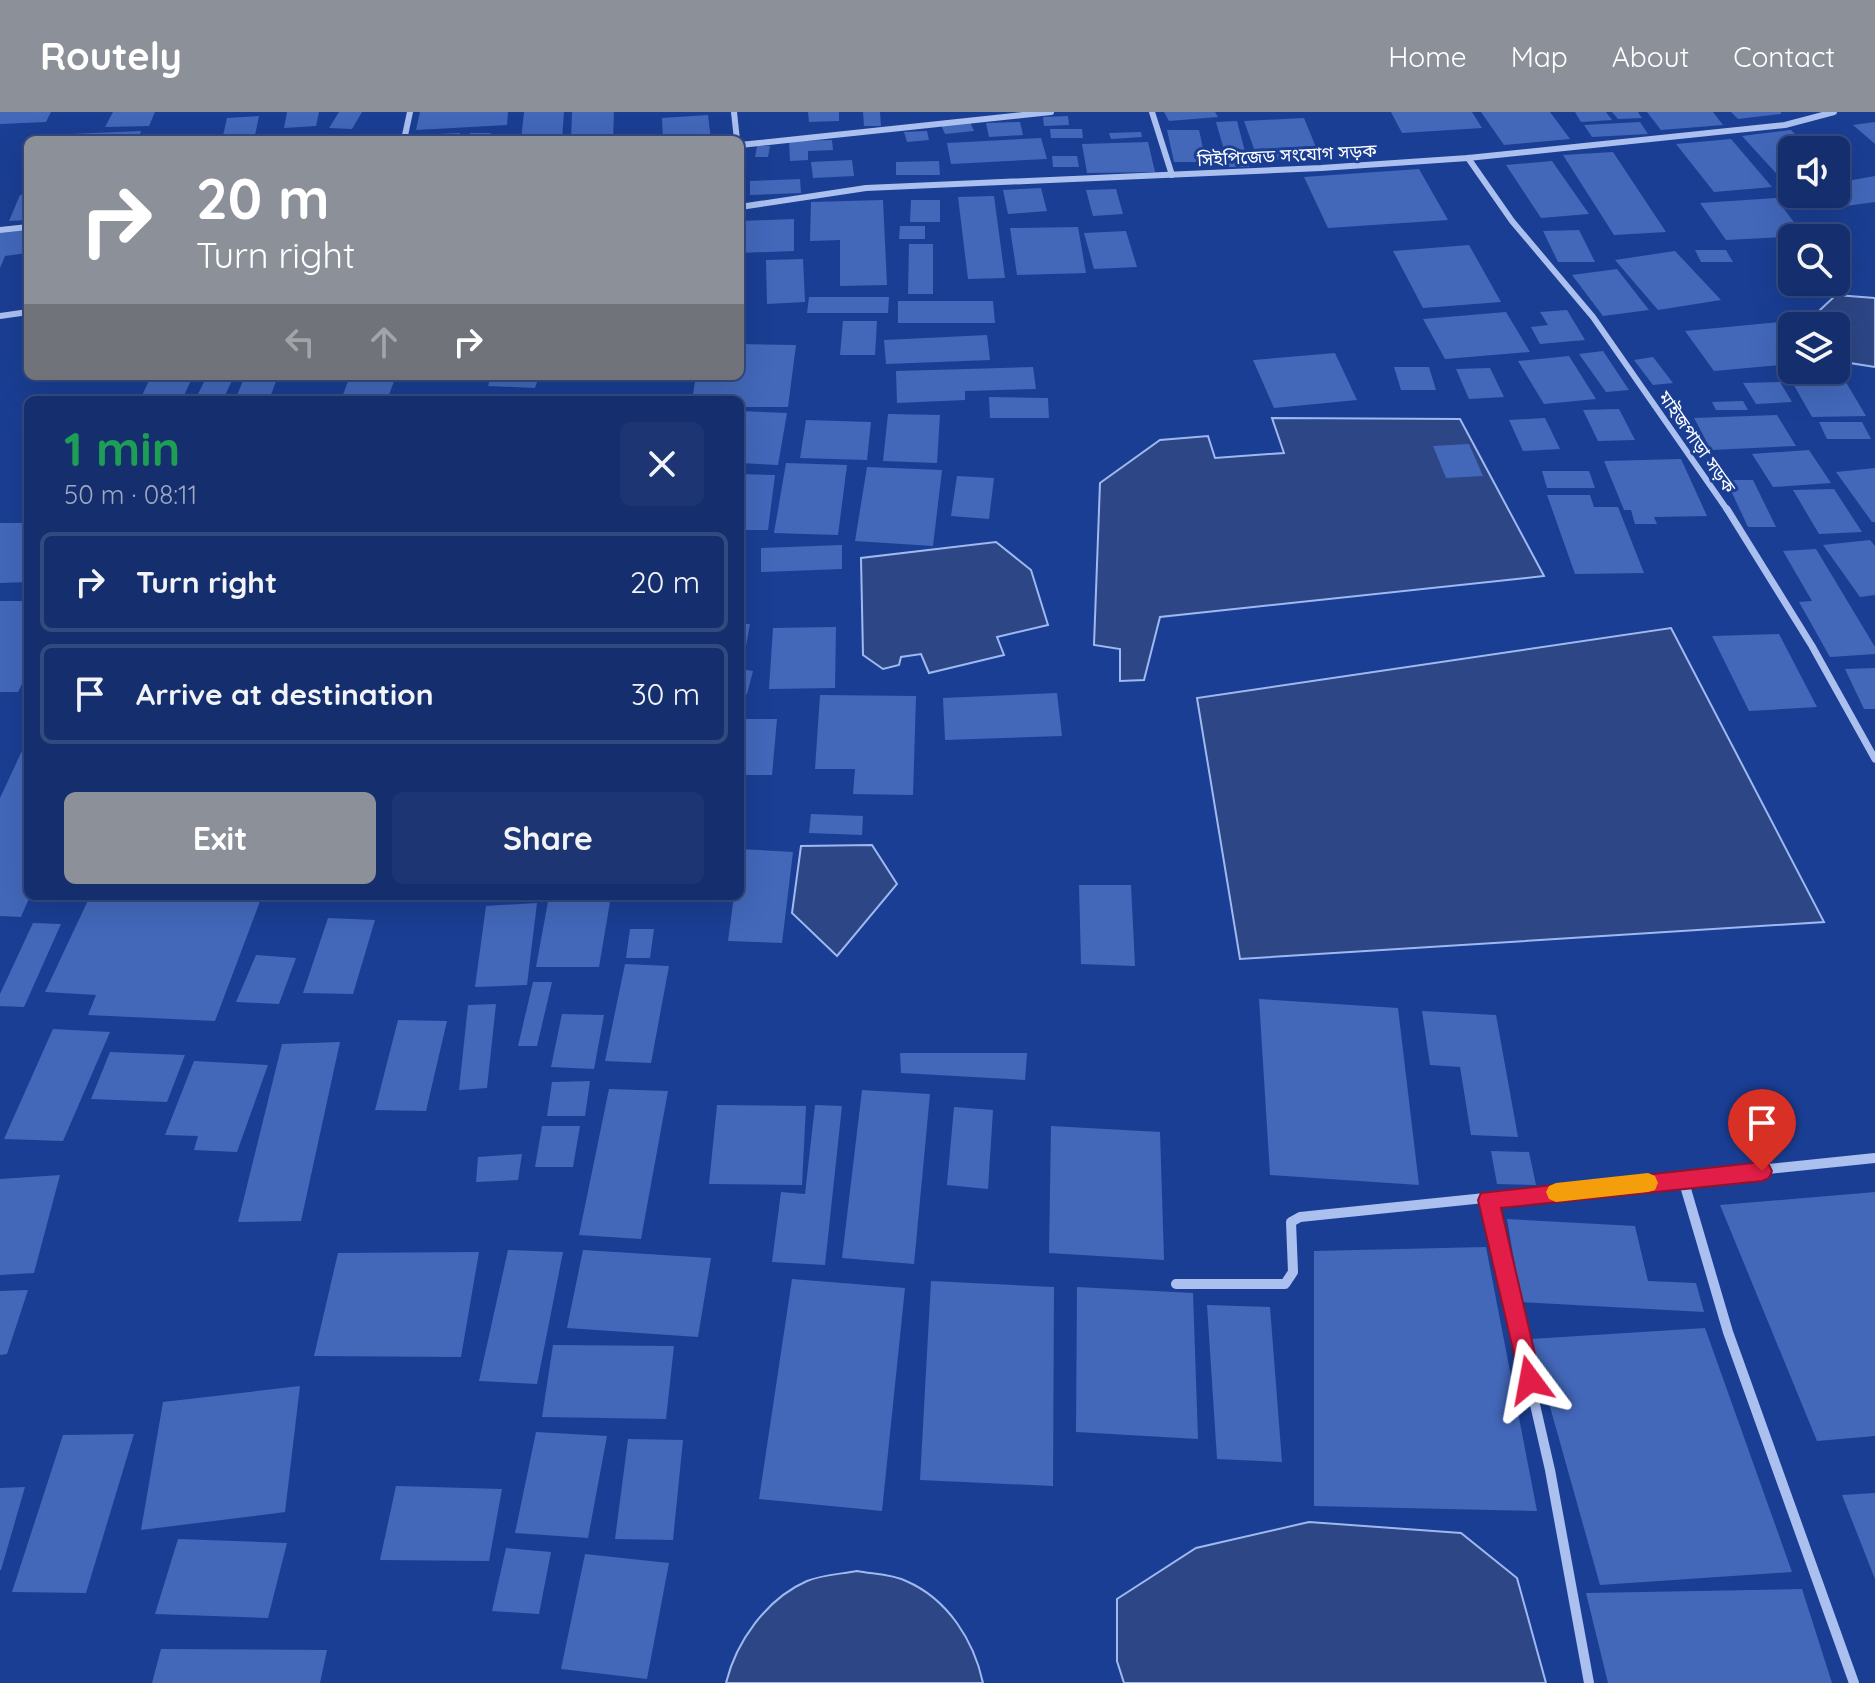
<!DOCTYPE html>
<meta charset="utf-8">
<style>
:root{--surface:#142e6e;--page:#1d3673;--text:#f1f3f6;--muted:#9da8c2;--line:#334a81;--accent:#8c9099}
body{margin:0;font-family:Quicksand,"Noto Sans Bengali",sans-serif;background:var(--page);color:var(--text);height:100vh;display:flex;flex-direction:column;font-size:30px;white-space:nowrap}
*{box-sizing:border-box;margin:0}
p{font-size:26px;color:var(--muted)}
.icon{flex:none;width:44px;height:44px;fill:none;stroke:currentColor;stroke-width:2;stroke-linecap:round;stroke-linejoin:round}
.map{position:relative;flex:1;overflow:hidden}
.drawer{position:absolute;left:24px;top:284px;width:720px;height:504px;display:flex;flex-direction:column;background:var(--surface);border-radius:12px;box-shadow:0 8px 32px #0002,0 0 0 2px var(--line)}
.drawer>*{flex:none}
.banner{position:absolute;left:24px;top:24px;width:720px;height:244px;border-radius:12px;box-shadow:0 8px 32px #0002,0 0 0 2px var(--line);background:#8c9099;color:#fff;overflow:hidden}
.buttons{position:absolute;left:1778px;top:24px;display:grid;gap:16px}
.buttons a{display:grid;place-items:center;width:72px;height:72px;border-radius:12px;background:var(--surface);box-shadow:0 8px 32px #0002,0 0 0 2px var(--line);font-size:40px}
.pin{position:absolute;display:grid;place-items:center;width:68px;height:68px;color:#fff;margin:-82px -34px;border-radius:50% 50% 50% 0;rotate:-45deg;box-shadow:0 0 8px #0007}
.pin .icon{rotate:45deg}
.me{position:absolute;width:88px;margin:-44px;rotate:347deg;stroke-linejoin:round;filter:drop-shadow(0 0 6px #0008)}
.turn{display:flex;align-items:center;gap:28px;height:168px;padding:0 40px;font-size:36px}
.turn .icon{width:104px;height:104px;stroke-width:2.5}
.turn b{display:block;font-size:56px;line-height:68px}
.lanes{display:flex;align-items:center;height:76px;padding:0 40px;background:#0003;justify-content:center;gap:40px;direction:ltr}
.lanes .off{opacity:.35}
.round{display:grid;place-items:center;flex:none;width:84px;height:84px;border-radius:12px;background:var(--page)}
.summary{display:flex;align-items:center;justify-content:space-between;height:136px;padding:0 40px}
h1{font-size:48px;font-weight:700;line-height:60px;color:#1e9e55}
.action{display:flex;gap:16px;margin-top:auto;padding:16px 40px}
.action a{flex:1;height:92px;border-radius:12px;background:var(--accent);color:#fff;font-size:32px;font-weight:700;line-height:92px;text-align:center}
.action a+a{background:var(--page);color:var(--text)}
ul{padding:0;list-style:none}
li{display:flex;align-items:center;gap:24px;height:100px;margin:0 16px 12px;padding:0 24px;border:4px solid var(--line);border-radius:12px}
li div{flex:1}
li b{display:block;font-size:30px}
li em{font-style:normal}
header{display:flex;align-items:center;gap:48px;box-sizing:border-box;height:112px;padding:0 40px;background:var(--accent);color:#fff}
header strong{font-size:38px}
nav{display:flex;gap:44px;margin-inline-start:auto;font-size:28px}
.map>svg:first-child{display:block}
</style>
<header>
<strong>Routely</strong>
<nav><a>Home</a><a>Map</a><a>About</a><a>Contact</a></nav>
</header>
<div class="map">
<svg width="1875" height="1571" viewBox="0 0 1875 1571">
<rect width="100%" height="100%" fill="#1a3e93"/>
<g fill="#2c4686" stroke="#9eb9f1" stroke-width="2">
<path d="M1836,183L1875,186V255L1850,251L1836,227V214H1829L1820,198Z"/>
<path d="M1272,306L1460,307L1544,464L1160,505L1144,568L1120,569V537L1094,533L1100,371L1160,328L1208,324L1215,346L1284,341Z"/>
<path d="M996,430L1031,458L1048,513L997,525L1004,543L929,561L921,542L901,545L899,553L883,557L863,543L861,446Z"/>
<path d="M1671,516L1824,810L1240,847L1197,586Z"/>
<path d="M872,733L897,772L837,844L792,801L801,734Z"/>
<path d="M1309,1410L1461,1421L1517,1466L1546,1571H1124L1117,1549V1487L1196,1436Z"/>
<path d="M857,1459C872,1462 892,1462 906,1469C948,1487 974,1529 983,1571H726C736,1530 766,1487 807,1469C821,1463 841,1462 857,1459Z"/>
</g>
<g fill="#4368ba">
<path d="M0,0H51L46,10L0,12Z"/>
<path d="M113,0H155L149,14L105,15Z"/>
<path d="M287,0H319L316,14L284,16Z"/>
<path d="M339,0H362L352,17L329,16Z"/>
<path d="M420,0H508L507,13L416,18Z"/>
<path d="M524,0H564L562,28H521Z"/>
<path d="M572,0H614L613,28H571Z"/>
<path d="M808,0H839V9L809,10Z"/>
<path d="M863,0H880L881,14H864Z"/>
<path d="M1164,0H1215L1218,5L1169,9Z"/>
<path d="M1391,0H1472L1482,16L1402,21Z"/>
<path d="M1481,0H1550L1570,27L1504,33Z"/>
<path d="M1575,0H1606L1612,8L1581,10Z"/>
<path d="M1612,0H1638L1642,6L1618,7Z"/>
<path d="M1647,0H1713L1723,13L1661,18Z"/>
<path d="M1731,0H1781V2L1738,7Z"/>
<path d="M708,3L711,28H663L662,6Z"/>
<path d="M259,4L254,28H222L227,6Z"/>
<path d="M1068,4L1069,13L1044,14L1043,5Z"/>
<path d="M1304,6L1320,45L1258,48L1244,9Z"/>
<path d="M1237,9L1249,55H1229L1216,10Z"/>
<path d="M970,10L974,19L945,22L941,13Z"/>
<path d="M1020,10L1023,23L989,25L986,11Z"/>
<path d="M1640,10L1648,22L1592,25L1584,13Z"/>
<path d="M1875,10V32L1853,13Z"/>
<path d="M1050,17H1082L1083,26H1051Z"/>
<path d="M1167,18H1199L1206,50H1174Z"/>
<path d="M1791,18L1810,38H1792V69L1784,70L1742,24Z"/>
<path d="M141,19L138,28H45L47,23Z"/>
<path d="M927,19L929,28L907,30L904,20Z"/>
<path d="M1141,20L1142,25L1111,27L1109,21Z"/>
<path d="M460,21L458,28H414L415,23Z"/>
<path d="M470,21H491L489,28H469Z"/>
<path d="M1041,26L1047,47L951,52L947,31Z"/>
<path d="M1731,27L1772,75L1714,80L1676,32Z"/>
<path d="M832,28L833,38L808,39V48L790,49L789,29Z"/>
<path d="M1148,30L1155,60L1087,61L1082,32Z"/>
<path d="M757,34H770L768,45H755Z"/>
<path d="M1613,40L1666,120L1614,123L1563,43Z"/>
<path d="M1052,44H1077L1079,55H1053Z"/>
<path d="M852,48L854,64L813,66L811,50Z"/>
<path d="M939,49L940,63H896V50Z"/>
<path d="M1552,49L1589,102L1541,106L1506,53Z"/>
<path d="M1419,57L1448,108L1328,116L1304,65Z"/>
<path d="M1875,64V90L1846,94L1833,82H1836V71Z"/>
<path d="M800,67L801,81L750,83V69Z"/>
<path d="M1041,76L1047,99L1008,102L1003,78Z"/>
<path d="M1116,77L1123,102L1093,104L1086,78Z"/>
<path d="M28,82V108L9,109L20,83Z"/>
<path d="M994,84L1005,166L968,167L958,85Z"/>
<path d="M1776,86L1804,124L1726,128L1700,91Z"/>
<path d="M883,88L887,173L840,174V128L810,129L811,90Z"/>
<path d="M911,88H940V110H910Z"/>
<path d="M794,107V139L740,141V109Z"/>
<path d="M900,114H925V127H899Z"/>
<path d="M1078,115L1086,161L1017,163L1010,116Z"/>
<path d="M28,118L27,141L5,144L0,156V121Z"/>
<path d="M1579,118L1595,150H1558L1543,119Z"/>
<path d="M1126,119L1137,155L1094,157L1084,121Z"/>
<path d="M909,132H933V182H908Z"/>
<path d="M1469,133L1501,190L1423,196L1393,139Z"/>
<path d="M1695,138H1726L1733,150H1701Z"/>
<path d="M1675,139L1721,188L1658,198L1615,148Z"/>
<path d="M803,147L805,190L767,192L766,148Z"/>
<path d="M1617,157L1649,198L1603,204L1572,163Z"/>
<path d="M809,185H889L888,201H807Z"/>
<path d="M898,189H993L995,211H898Z"/>
<path d="M1567,198L1585,228L1540,232L1531,215L1548,213L1540,200Z"/>
<path d="M1506,200L1530,240L1445,247L1423,207Z"/>
<path d="M843,209H877L875,243H840Z"/>
<path d="M1781,210L1792,225V252L1714,259L1685,219Z"/>
<path d="M987,223L990,248L886,252L884,228Z"/>
<path d="M740,232L796,233L788,295H740V288H692L696,264H740Z"/>
<path d="M1603,239L1629,278L1606,280L1579,242Z"/>
<path d="M1335,241L1357,288L1274,296L1253,248Z"/>
<path d="M1569,244L1596,287L1544,292L1518,249Z"/>
<path d="M1653,245L1673,271L1653,273L1634,248Z"/>
<path d="M1033,255L1036,277L965,279V288L897,291L896,259Z"/>
<path d="M1394,255H1429L1436,278H1401Z"/>
<path d="M1490,256L1504,285L1469,287L1456,257Z"/>
<path d="M151,264H193L182,288H140Z"/>
<path d="M207,264H234L223,288H195Z"/>
<path d="M245,264H278L269,288H235Z"/>
<path d="M350,264H396L387,288H341Z"/>
<path d="M491,264H539L535,276L488,274Z"/>
<path d="M1844,267L1866,304L1812,305L1791,268Z"/>
<path d="M1780,270L1792,290L1756,292L1743,271Z"/>
<path d="M989,285L1048,286L1049,306H990Z"/>
<path d="M1743,289L1748,298H1716L1712,290Z"/>
<path d="M1619,297L1635,328L1598,329L1583,298Z"/>
<path d="M740,299L787,301L778,353L740,351Z"/>
<path d="M888,302L940,303L937,351L883,349Z"/>
<path d="M1777,303L1796,334L1711,338L1694,306Z"/>
<path d="M1545,306L1560,337L1523,339L1509,308Z"/>
<path d="M806,308L871,310L867,348L800,346Z"/>
<path d="M1819,310H1862L1871,327H1827Z"/>
<path d="M1469,332L1483,364L1446,366L1433,334Z"/>
<path d="M1809,338L1831,371L1773,375L1752,342Z"/>
<path d="M1681,347L1707,404L1654,405L1657,412H1635L1631,398H1624L1604,349Z"/>
<path d="M786,351L847,353L838,423L774,421Z"/>
<path d="M867,355L942,358L933,434L855,429Z"/>
<path d="M1875,356V410H1872L1836,360Z"/>
<path d="M1542,359H1589L1595,376H1547Z"/>
<path d="M740,362L775,363L768,418H740Z"/>
<path d="M957,364L994,366L989,407L951,404Z"/>
<path d="M1726,368H1753L1776,415H1748Z"/>
<path d="M1834,377L1862,420L1819,422L1793,378Z"/>
<path d="M1547,383H1590L1594,395H1618L1644,461L1575,462Z"/>
<path d="M0,411H28V470L0,471Z"/>
<path d="M1870,428L1875,434V483L1860,485L1823,433Z"/>
<path d="M842,433V457L761,460V436Z"/>
<path d="M1816,437L1875,535V542L1830,545L1799,490L1812,489L1783,439Z"/>
<path d="M0,489H28V560L18,580H0Z"/>
<path d="M740,512H750L746,534H740Z"/>
<path d="M836,515L835,576L769,577L773,516Z"/>
<path d="M1779,522L1817,595L1749,599L1712,524Z"/>
<path d="M1875,556V597H1864L1845,557Z"/>
<path d="M740,557L753,559L747,582L740,581Z"/>
<path d="M1057,581L1062,624L945,628L943,586Z"/>
<path d="M820,583L916,584L913,683L853,682L855,657H815Z"/>
<path d="M740,607H777L772,663H740Z"/>
<path d="M28,626L30,784L21,805L0,804V686Z"/>
<path d="M811,702L863,704L862,723L809,721Z"/>
<path d="M740,737L793,740L782,831L728,829L734,784H740Z"/>
<path d="M1079,773H1131L1135,854L1081,852Z"/>
<path d="M90,784H262L215,909L88,903L96,883L45,880Z"/>
<path d="M549,784H611L599,855H536Z"/>
<path d="M537,791L527,873L475,875L486,794Z"/>
<path d="M328,806L375,808L353,882L303,881Z"/>
<path d="M33,811L61,812L24,895L0,894V882Z"/>
<path d="M630,817H654L650,846H626Z"/>
<path d="M256,843L296,846L279,892L236,890Z"/>
<path d="M625,852L669,854L651,951L605,949Z"/>
<path d="M533,870H552L537,934H518Z"/>
<path d="M1259,887L1398,896L1419,1073L1270,1063Z"/>
<path d="M496,892L487,976L459,978L468,893Z"/>
<path d="M1422,899L1496,903L1518,1025L1471,1023L1460,955L1430,953Z"/>
<path d="M562,902L604,903L594,957L551,955Z"/>
<path d="M398,908L447,909L426,999L375,998Z"/>
<path d="M53,917L110,920L63,1029L4,1027Z"/>
<path d="M340,930L301,1109L238,1110L282,932Z"/>
<path d="M110,940L185,943L167,990L91,987Z"/>
<path d="M900,941H1027L1025,968L901,961Z"/>
<path d="M194,949L268,953L237,1040L194,1038L198,1024L165,1023Z"/>
<path d="M590,969L585,1004H547L552,970Z"/>
<path d="M609,977L668,979L641,1127L579,1123Z"/>
<path d="M862,978L930,982L914,1152L842,1146Z"/>
<path d="M717,993L806,994L802,1073L709,1072Z"/>
<path d="M815,993L842,994L825,1153L772,1150L781,1080L805,1082Z"/>
<path d="M954,995L993,998L988,1077L947,1073Z"/>
<path d="M542,1014H580L573,1055H535Z"/>
<path d="M1051,1014L1160,1020L1164,1148L1049,1141Z"/>
<path d="M1491,1039L1529,1040L1536,1073L1497,1072Z"/>
<path d="M522,1042L518,1068L476,1070L478,1045Z"/>
<path d="M60,1063L34,1161L0,1163V1067Z"/>
<path d="M1875,1080V1324L1817,1329L1720,1093Z"/>
<path d="M1507,1107L1635,1114L1648,1169L1696,1171L1704,1200L1521,1190Z"/>
<path d="M1486,1135L1537,1399L1314,1394V1139Z"/>
<path d="M508,1138L563,1140L537,1272L479,1269Z"/>
<path d="M583,1138L711,1146L698,1225L567,1216Z"/>
<path d="M479,1140L461,1245L314,1244L338,1141Z"/>
<path d="M792,1167L905,1176L882,1399L759,1387Z"/>
<path d="M931,1169L1054,1175L1053,1374L920,1368Z"/>
<path d="M1077,1175L1193,1181L1198,1327L1076,1320Z"/>
<path d="M28,1178L7,1242L0,1243V1179Z"/>
<path d="M1207,1193L1270,1195L1282,1350L1217,1347Z"/>
<path d="M1705,1216L1792,1460L1600,1473L1531,1227Z"/>
<path d="M553,1233L674,1234L666,1307L542,1305Z"/>
<path d="M300,1274L285,1400L141,1418L163,1290Z"/>
<path d="M536,1320L607,1324L588,1426L515,1421Z"/>
<path d="M134,1322L86,1481L12,1480L63,1323Z"/>
<path d="M628,1327L683,1328L673,1428L615,1427Z"/>
<path d="M396,1374L502,1377L489,1449L380,1448Z"/>
<path d="M25,1375L1,1458H0V1376Z"/>
<path d="M1875,1381V1467L1842,1383Z"/>
<path d="M178,1427L287,1431L268,1506L155,1502Z"/>
<path d="M506,1436L551,1440L539,1502L492,1499Z"/>
<path d="M585,1442L669,1451L647,1567L561,1557Z"/>
<path d="M1802,1477L1832,1571H1608L1586,1481Z"/>
<path d="M161,1537L327,1538L320,1571H152Z"/>
</g>
<g fill="none" stroke-linecap="round" stroke-linejoin="round">
<g stroke="#abc0ef" stroke-width="6">
<path d="M734,0L737,28"/>
<path d="M1152,0L1172,63"/>
<path d="M404,28L410,0"/>
<path d="M740,33L1051,0"/>
<path d="M1468,46L1512,109L1593,205L1728,399"/>
<path d="M740,95L866,76L1321,56L1468,46L1785,13L1834,0"/>
<path d="M0,118L28,115"/>
<path d="M0,204L28,200"/>
</g>
<path stroke="#abc0ef" stroke-width="7" d="M1727,397L1812,534L1875,647"/>
<g stroke="#abc0ef" stroke-width="10">
<path d="M1683,1067L1728,1220L1854,1571"/>
<path d="M1488,1088L1550,1358L1589,1571"/>
<path d="M1176,1172H1285L1293,1160L1291,1110L1300,1105L1875,1046"/>
</g>
</g>
<path fill="#e11d48" stroke="#92132f" stroke-width="2" d="M1762,1050L1769,1053L1772,1059L1769,1066L1762,1069L1501,1096L1541,1268L1537,1276L1530,1279L1522,1276L1478,1088L1481,1081Z"/>
<path fill="#f59e0b" d="M1648,1061L1655,1064L1658,1071L1655,1078L1648,1080L1556,1090L1549,1087L1546,1080L1549,1074L1556,1071Z"/>
<g text-anchor="middle" dominant-baseline="central" stroke-width="6" stroke-linejoin="round" paint-order="stroke">
<g font-size="18" fill="#fff" stroke="#1a3e93">
<text transform="translate(1287 43) rotate(-3)">সিইপিজেড সংযোগ সড়ক</text>
<text transform="translate(1697 330) rotate(55)">মাইজপাড়া সড়ক</text>
</g>
</g>
</svg>
<div class="buttons">
<a><svg class="icon" aria-label="sound" viewBox="0 0 24 24"><path d="M4 9h4l5-4v14l-5-4H4zM17 9q2 3 0 6"/></svg></a>
<a><svg class="icon" aria-label="search" viewBox="0 0 24 24"><circle cx="10" cy="10" r="6"/><path d="M15 15l6 6"/></svg></a>
<a><svg class="icon" aria-label="layers" viewBox="0 0 24 24"><path d="M12 4l9 5-9 5-9-5zM3 14l9 5 9-5"/></svg></a>
</div>
<div class="pin" style="left:1762px;top:1059px;background:#d93025"><svg class="icon" aria-label="arrive" viewBox="0 0 24 24"><path d="M6 21V4h12l-3 4 3 4H6"/></svg></div>
<svg class="me" style="left:1530px;top:1268px" viewBox="-20 -20 40 40"><path d="M0-17L14 15 0 8-14 15z" fill="#e11d48" stroke="#fff" stroke-width="4"/></svg>
<div class="banner">
<div class="turn"><svg class="icon" aria-label="right" viewBox="0 0 24 24"><path d="M7 20v-9h11M14 6l5 5-5 5"/></svg><div><b>20 m</b>Turn right</div></div>
<div class="lanes"><svg class="icon off" aria-label="left" viewBox="0 0 24 24"><path d="M17 20v-9H6M10 6l-5 5 5 5"/></svg><svg class="icon off" aria-label="ahead" viewBox="0 0 24 24"><path d="M12 20V5M6 11l6-6 6 6"/></svg><svg class="icon" aria-label="right" viewBox="0 0 24 24"><path d="M7 20v-9h11M14 6l5 5-5 5"/></svg></div>
</div>
<section class="drawer">
<div class="summary"><div><h1>1 min</h1><p>50 m · 08:11</p></div><a class="round"><svg class="icon" aria-label="close" viewBox="0 0 24 24"><path d="M6 6l12 12M18 6L6 18"/></svg></a></div>
<ul>
<li><svg class="icon" aria-label="right" viewBox="0 0 24 24"><path d="M7 20v-9h11M14 6l5 5-5 5"/></svg><div><b>Turn right</b></div><em>20 m</em></li>
<li><svg class="icon" aria-label="arrive" viewBox="0 0 24 24"><path d="M6 21V4h12l-3 4 3 4H6"/></svg><div><b>Arrive at destination</b></div><em>30 m</em></li>
</ul>
<div class="action"><a>Exit</a><a>Share</a></div>
</section>
</div>
